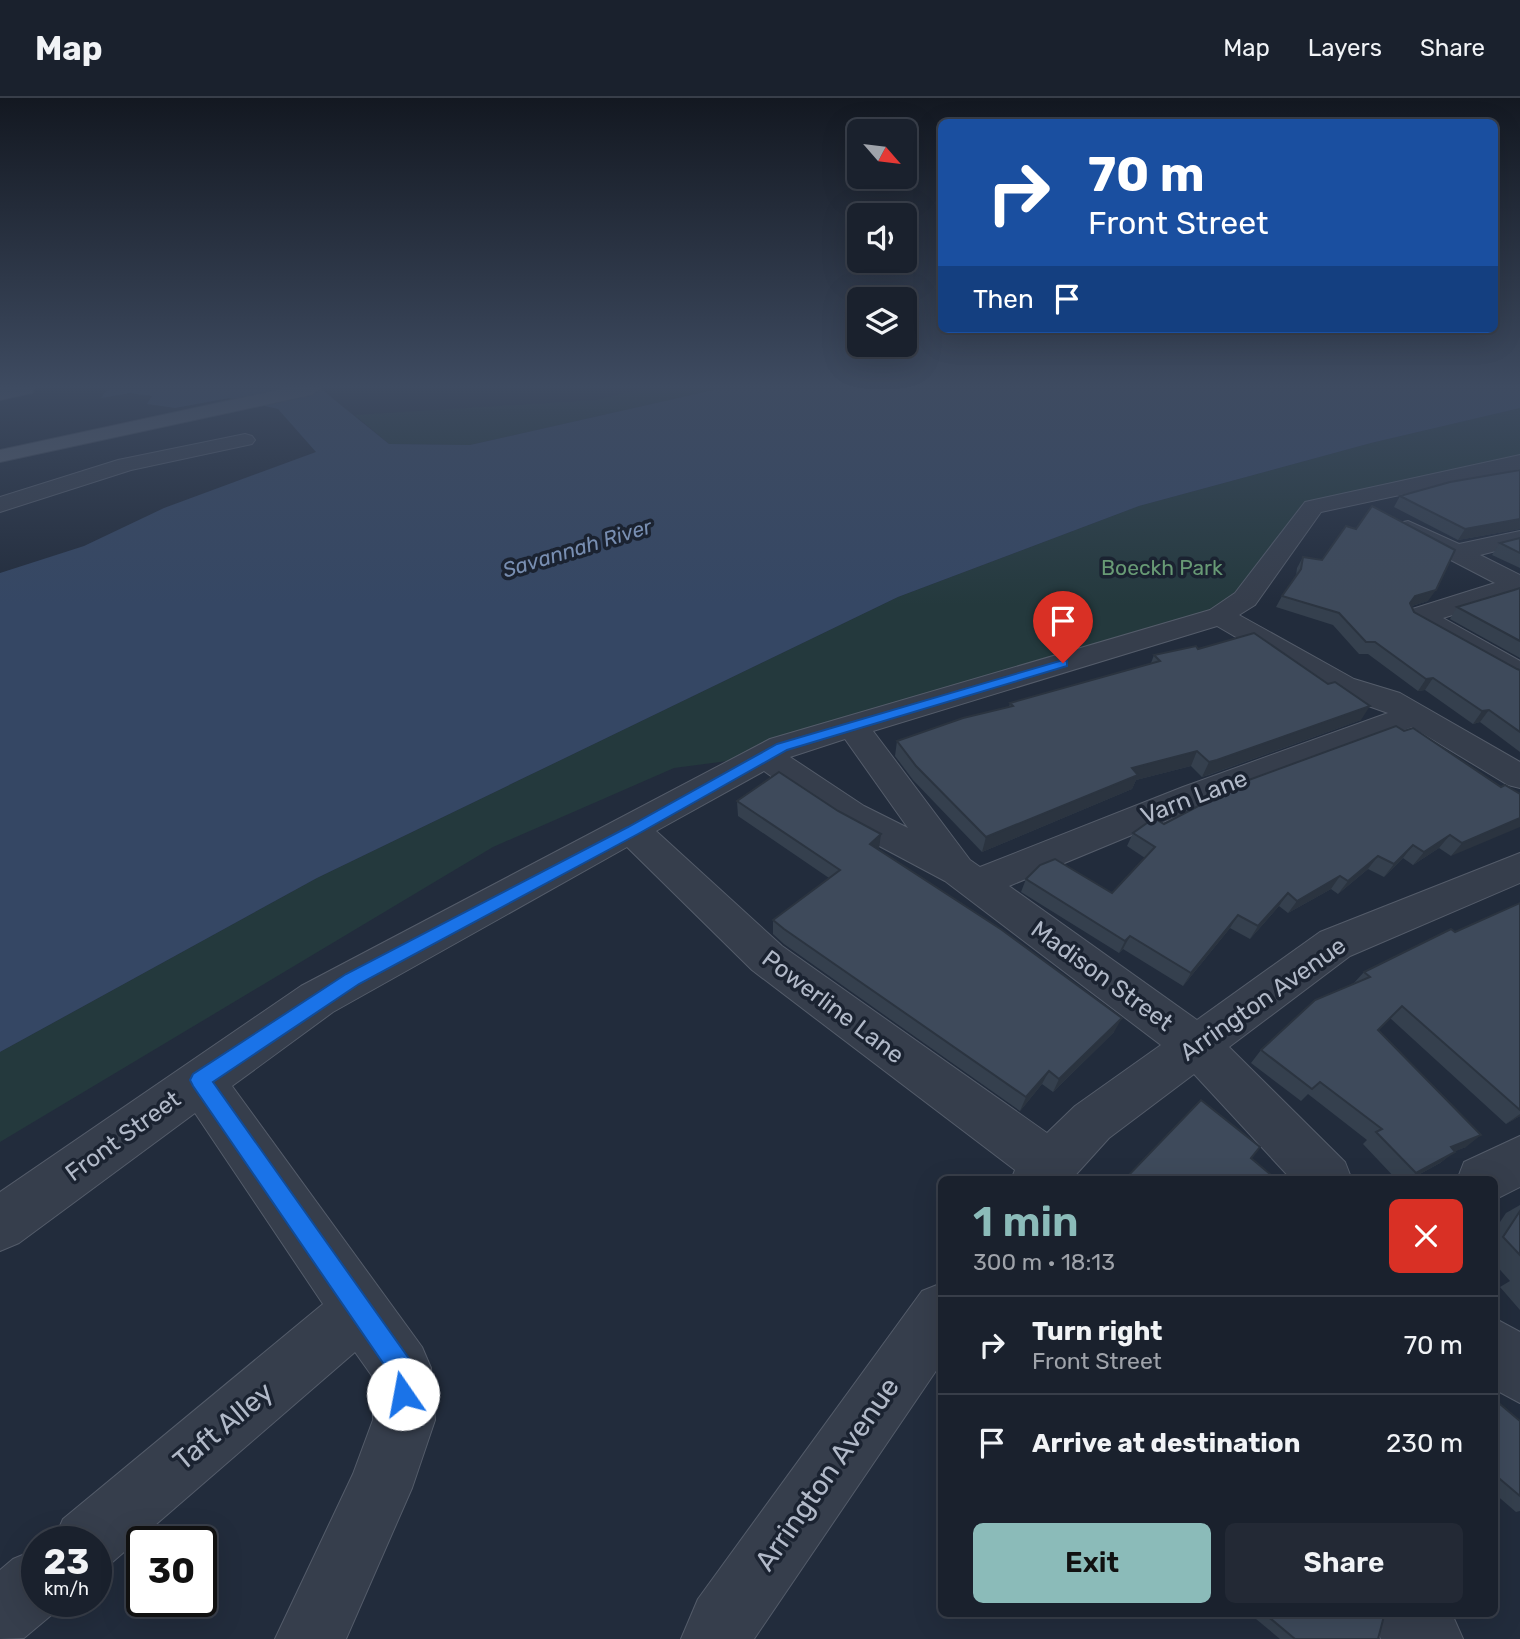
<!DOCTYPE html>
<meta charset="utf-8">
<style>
:root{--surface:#1a212d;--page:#232935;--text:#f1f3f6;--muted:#9fa3aa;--line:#383e49;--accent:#8bbbb9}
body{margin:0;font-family:Rubik,sans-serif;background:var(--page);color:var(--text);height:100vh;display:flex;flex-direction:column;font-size:26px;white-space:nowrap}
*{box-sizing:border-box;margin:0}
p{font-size:23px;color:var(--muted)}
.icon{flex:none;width:38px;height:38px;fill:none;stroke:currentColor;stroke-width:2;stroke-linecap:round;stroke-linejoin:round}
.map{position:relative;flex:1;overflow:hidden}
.details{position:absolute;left:938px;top:1078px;width:560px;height:441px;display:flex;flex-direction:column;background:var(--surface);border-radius:10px;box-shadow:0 7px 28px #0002,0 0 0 2px var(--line)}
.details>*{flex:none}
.banner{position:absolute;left:938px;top:21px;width:560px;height:214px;border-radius:10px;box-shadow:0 7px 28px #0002,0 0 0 2px var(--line);background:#1a4fa0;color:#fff;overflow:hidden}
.needle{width:46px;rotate:118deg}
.buttons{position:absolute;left:847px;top:21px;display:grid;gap:14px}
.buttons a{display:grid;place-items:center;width:70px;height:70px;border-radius:10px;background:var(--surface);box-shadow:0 7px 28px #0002,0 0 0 2px var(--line);font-size:35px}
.speed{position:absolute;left:21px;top:1428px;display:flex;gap:14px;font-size:35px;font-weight:700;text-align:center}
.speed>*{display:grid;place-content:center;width:91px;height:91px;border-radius:50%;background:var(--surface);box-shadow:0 7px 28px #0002,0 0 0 2px var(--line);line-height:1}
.speed small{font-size:18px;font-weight:400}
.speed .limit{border:4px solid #111;border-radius:10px;background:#fff;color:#111}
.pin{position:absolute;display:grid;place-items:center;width:60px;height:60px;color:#fff;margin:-72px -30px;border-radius:50% 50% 50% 0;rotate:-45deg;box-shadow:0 0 7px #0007}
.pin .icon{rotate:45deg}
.me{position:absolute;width:77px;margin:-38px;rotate:348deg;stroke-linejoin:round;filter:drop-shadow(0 0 5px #0008)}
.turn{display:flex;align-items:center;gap:24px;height:147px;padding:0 35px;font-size:32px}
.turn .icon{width:91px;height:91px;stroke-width:2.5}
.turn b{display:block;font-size:49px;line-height:60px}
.then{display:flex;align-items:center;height:66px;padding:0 35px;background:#0003;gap:14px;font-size:26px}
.round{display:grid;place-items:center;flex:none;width:74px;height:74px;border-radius:10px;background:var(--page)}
.head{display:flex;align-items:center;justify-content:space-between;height:119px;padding:0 35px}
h1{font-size:42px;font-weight:600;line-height:52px;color:var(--accent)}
.primary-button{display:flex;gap:14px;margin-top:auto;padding:14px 35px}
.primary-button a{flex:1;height:80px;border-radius:10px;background:var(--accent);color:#111;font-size:28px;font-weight:600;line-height:80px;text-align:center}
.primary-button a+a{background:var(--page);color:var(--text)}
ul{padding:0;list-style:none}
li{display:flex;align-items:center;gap:21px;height:98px;padding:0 35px;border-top:2px solid var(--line)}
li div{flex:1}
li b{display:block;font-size:26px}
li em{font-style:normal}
header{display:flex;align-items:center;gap:42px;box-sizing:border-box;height:98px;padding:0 35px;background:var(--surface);border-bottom:2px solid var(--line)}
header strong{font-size:33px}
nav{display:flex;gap:38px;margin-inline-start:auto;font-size:24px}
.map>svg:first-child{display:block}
</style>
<header>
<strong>Map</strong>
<nav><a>Map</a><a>Layers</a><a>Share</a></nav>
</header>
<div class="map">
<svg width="1520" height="1541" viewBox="0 0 1520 1541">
<rect width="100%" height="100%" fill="#222c3c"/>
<g fill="#24393d">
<path d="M642,291H718L470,347L389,346L355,317L596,302Z"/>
<path d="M1520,310V364L1313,409L1245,501L766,658L674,670L493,749L0,1044V954L317,780L898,499L1139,408L1371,345Z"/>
</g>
<path fill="#354764" d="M108,291H321L389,346L470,347L718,291H1520V310L1371,345L1139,408L898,499L317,780L0,954V475L84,448L164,410L316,354L278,311L229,300L175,310L147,306L152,298L130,295L101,300Z"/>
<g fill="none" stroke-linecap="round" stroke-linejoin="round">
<defs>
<g id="minor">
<path d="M245,336L252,338L255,342L252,346L131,372L0,414V399L118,362Z"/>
<path d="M1520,357V371L1321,414L1255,507L1239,517L1354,581L1400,595L1520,664V690L1508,687L1412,629L1209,705L1009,788L1197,922L1320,834L1520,755V785L1350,858L1229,949L1345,1064L1352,1082H1292L1194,976L1109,1040L1071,1082H1011L1015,1072L752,872L627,749L333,914L232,988L422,1249L431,1270L435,1322L412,1390L346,1541H275L353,1376L373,1322L372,1278L355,1254L109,1467L96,1473V1444H53L63,1421L323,1206L195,1015L19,1145L0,1153V1094L301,888L770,641L1210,512L1235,495L1305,404ZM1217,528L1332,595L1388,615L1183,689L980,769L970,762L873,633ZM845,641L908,730L864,708L790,659ZM764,673L838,726L945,783L1161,947L1075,1008L1047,1035L782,848L656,733Z"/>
<path d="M1408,423L1459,446L1520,433V447L1480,457L1520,477V496L1443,520L1520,563V584L1509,581L1409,524L1405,518L1409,512L1495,485L1399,435L1396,430L1399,425Z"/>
<path d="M1520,1038V1089L1494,1102V1082H1457L1464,1064Z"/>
<path d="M942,1185V1264L754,1541H681L698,1501L922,1193Z"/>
<path d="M1494,1220L1520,1234V1305L1494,1291Z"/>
<path d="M37,1451V1503H63L61,1509L24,1540L0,1541V1472L13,1461Z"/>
<path d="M1370,1516H1452L1463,1541H1381Z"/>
</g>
<g id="major">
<path d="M0,291H34L32,295L0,302Z"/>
<path d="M283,291H320L311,297L0,364V352Z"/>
</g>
</defs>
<use href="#minor" stroke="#545c6a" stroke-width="2"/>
<use href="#major" stroke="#3f4755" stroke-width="2"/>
<use href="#minor" fill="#363e4c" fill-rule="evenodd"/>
<use href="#major" fill="#545d6c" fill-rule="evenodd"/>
</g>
<g fill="#35404e">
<path d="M1520,372V431L1458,442L1394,409L1400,398Z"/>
<path d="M1520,440V470L1492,457L1500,445Z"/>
<path d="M1303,459L1428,503L1412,508L1414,514L1517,571L1520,572V654L1480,624L1473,626L1425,592L1418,593L1368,556H1359L1333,527L1276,509L1282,498L1296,478L1297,470Z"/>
<path d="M1520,490V560L1450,521L1457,509Z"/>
<path d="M1198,551L1361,622L1209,677L1202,679L1191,668L1136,682L1132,691L982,754L913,682L895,658L897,643L1009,609L1010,605L1151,565L1154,557Z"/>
<path d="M1404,633L1501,689L1520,696L1451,758L1439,750L1413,767L1403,760L1384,779L1368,771L1338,796L1331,791L1288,815L1279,808L1250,841L1230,830L1183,888L1123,851L1119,855L1021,794L1026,781L1112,795L1145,760L1127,748L1133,735L1164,726Z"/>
<path d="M737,703L879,751L1114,934L1053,994L1042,986L1020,1013L784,846L773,836V822L829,780L738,718Z"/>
<path d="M1520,805V1018L1506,1026L1390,920L1378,932L1466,1049L1455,1053L1440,1065L1409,1082H1397L1363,1046L1367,1042L1308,996L1301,1003L1251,965L1261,952L1353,886L1364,874Z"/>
<path d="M1520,1107V1212L1500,1189L1510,1183L1494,1165V1133L1506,1115Z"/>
<path d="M1494,1301L1520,1323V1413L1516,1414L1494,1395Z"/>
<path d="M1250,1516H1381L1378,1541H1280Z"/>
</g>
<g fill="#2b3440">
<path d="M1520,421V431L1458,442L1465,431Z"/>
<path d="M1436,492L1428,503L1408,509L1410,505L1415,498Z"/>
<path d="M1433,580L1425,592L1418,593L1426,581Z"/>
<path d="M1370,608L1361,622L1202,679L1209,664Z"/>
<path d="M1489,612L1480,624L1473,626L1482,613Z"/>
<path d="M1197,653L1191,668L1136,682L1132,691L982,754L986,739L1132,670Z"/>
<path d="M1520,720V729L1451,758L1462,745Z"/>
<path d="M881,736L879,751L870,746Z"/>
<path d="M1450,737L1439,750L1413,767L1424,754Z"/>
<path d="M1413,747L1403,760L1384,779L1394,766Z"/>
<path d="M1378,758L1368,771L1338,796L1348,783Z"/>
<path d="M1340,778L1331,791L1288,815L1297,803Z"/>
<path d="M1288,795L1279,808L1250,841L1258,828Z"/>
<path d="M1238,817L1230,830L1183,888L1191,875Z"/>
<path d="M1130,838L1123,851L1119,855L1125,843Z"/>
<path d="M1122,920L1114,934L1053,994L1059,981Z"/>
<path d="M1049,973L1042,986L1020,1013L1026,999Z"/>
<path d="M1520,1016V1018L1506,1026Z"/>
<path d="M1481,1037L1466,1049L1436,1061L1451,1049Z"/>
<path d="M1455,1054L1440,1065L1409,1082H1407L1416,1075Z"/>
</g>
<g fill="#3e4a5b" stroke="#2b3440" stroke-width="2">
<path d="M1520,372V421L1465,431L1400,398L1450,384Z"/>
<path d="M1372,408L1455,452L1436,492L1415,498L1410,505L1414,514L1517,571L1520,572V634L1489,612L1482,613L1433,580L1426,581L1375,544H1366L1339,515L1282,498L1301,471L1303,459L1322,462L1346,428L1356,431Z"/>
<path d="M1520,440V455L1500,445Z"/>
<path d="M1520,490V543L1457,509L1514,492Z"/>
<path d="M1254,535L1328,586L1335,584L1370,608L1217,662L1209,664L1197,653L1132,670L1138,677L986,739L916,668L897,643L963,620L1013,608L1010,605L1160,563L1154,557L1196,548L1198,551Z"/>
<path d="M1396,628L1404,633L1413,630L1501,689L1505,687L1520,696V720L1462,745L1450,737L1424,754L1413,747L1394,766L1378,758L1348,783L1340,778L1297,803L1288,795L1258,828L1238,817L1191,875L1130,838L1125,843L1026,781L1040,767L1055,761L1112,795L1155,749L1133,735L1154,720L1164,726L1246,683Z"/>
<path d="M779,674L838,713L881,736L870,746L1002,832L1122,920L1059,981L1049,973L1026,999L784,831L773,822L840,772L737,703Z"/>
<path d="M1520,805V1012L1402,908L1378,932L1481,1037L1451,1049L1455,1054L1416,1075L1376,1034L1382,1031L1320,984L1312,991L1261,952L1315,902L1370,879L1364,874L1451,831L1455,834Z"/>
<path d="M1201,1002L1260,1049L1251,1060L1277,1082H1124Z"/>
<path d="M1520,1113V1157L1503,1139Z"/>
<path d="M1494,1301L1520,1323V1398L1494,1376Z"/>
<path d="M1265,1516H1381L1384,1518L1378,1541H1295Z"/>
</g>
<linearGradient id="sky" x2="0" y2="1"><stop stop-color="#131821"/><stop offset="0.57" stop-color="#3e4b61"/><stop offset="1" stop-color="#3e4b61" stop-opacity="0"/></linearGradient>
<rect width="1520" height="507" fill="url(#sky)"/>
<path fill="#1a73e8" stroke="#114b97" stroke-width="2" d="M1063,562L1067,563V568L787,652L638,736L359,886L213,984L410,1262L415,1296L411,1305L403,1308L394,1305L389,1274L193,988L190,982L193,976L346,876L628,729L777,646Z"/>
<g text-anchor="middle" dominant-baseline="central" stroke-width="7" stroke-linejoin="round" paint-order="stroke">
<g font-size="21" font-style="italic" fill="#788eb1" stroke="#1b2331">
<text transform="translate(577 450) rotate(-17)">Savannah River</text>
</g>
<g font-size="21" fill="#689a75" stroke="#1b2331">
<text x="1162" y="469">Boeckh Park</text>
</g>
<g font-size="24" fill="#b1b9c8" stroke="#1b2331">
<text transform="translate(1194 699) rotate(-21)">Varn Lane</text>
<text transform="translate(1102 878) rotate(36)">Madison Street</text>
<text transform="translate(1263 901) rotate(-35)">Arrington Avenue</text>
<text transform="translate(833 909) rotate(37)">Powerline Lane</text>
<text transform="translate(123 1038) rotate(-36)">Front Street</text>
</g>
<g font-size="28" fill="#b1b9c8" stroke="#1b2331">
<text transform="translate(223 1328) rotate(-40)">Taft Alley</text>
<text transform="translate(827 1376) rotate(-55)">Arrington Avenue</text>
</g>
</g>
</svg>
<div class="buttons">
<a><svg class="needle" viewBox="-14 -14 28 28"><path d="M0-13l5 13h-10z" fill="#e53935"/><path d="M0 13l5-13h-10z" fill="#9fa3aa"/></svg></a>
<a><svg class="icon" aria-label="sound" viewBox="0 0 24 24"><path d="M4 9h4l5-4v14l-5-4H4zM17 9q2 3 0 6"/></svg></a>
<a><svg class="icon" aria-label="layers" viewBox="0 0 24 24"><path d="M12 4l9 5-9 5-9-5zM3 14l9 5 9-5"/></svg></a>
</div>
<div class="speed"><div>23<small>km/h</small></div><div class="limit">30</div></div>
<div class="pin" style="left:1063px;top:565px;background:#d93025"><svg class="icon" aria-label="arrive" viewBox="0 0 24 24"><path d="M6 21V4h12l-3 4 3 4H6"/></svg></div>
<svg class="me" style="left:403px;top:1296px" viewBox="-20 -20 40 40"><circle r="19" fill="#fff"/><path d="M0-13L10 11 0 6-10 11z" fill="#1a73e8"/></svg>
<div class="banner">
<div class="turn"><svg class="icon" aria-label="right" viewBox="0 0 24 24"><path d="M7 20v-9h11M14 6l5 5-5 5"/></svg><div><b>70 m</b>Front Street</div></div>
<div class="then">Then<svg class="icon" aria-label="arrive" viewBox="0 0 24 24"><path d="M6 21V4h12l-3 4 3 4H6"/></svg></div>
</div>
<section class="details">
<div class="head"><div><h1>1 min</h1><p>300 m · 18:13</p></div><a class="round" style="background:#d93025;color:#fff"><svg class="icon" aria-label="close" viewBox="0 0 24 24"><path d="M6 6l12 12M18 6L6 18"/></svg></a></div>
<ul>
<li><svg class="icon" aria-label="right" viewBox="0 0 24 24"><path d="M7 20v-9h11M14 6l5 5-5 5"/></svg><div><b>Turn right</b><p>Front Street</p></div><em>70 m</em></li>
<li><svg class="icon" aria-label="arrive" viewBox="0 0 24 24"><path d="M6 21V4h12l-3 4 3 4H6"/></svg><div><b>Arrive at destination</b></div><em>230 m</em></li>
</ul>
<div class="primary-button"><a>Exit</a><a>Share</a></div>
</section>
</div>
